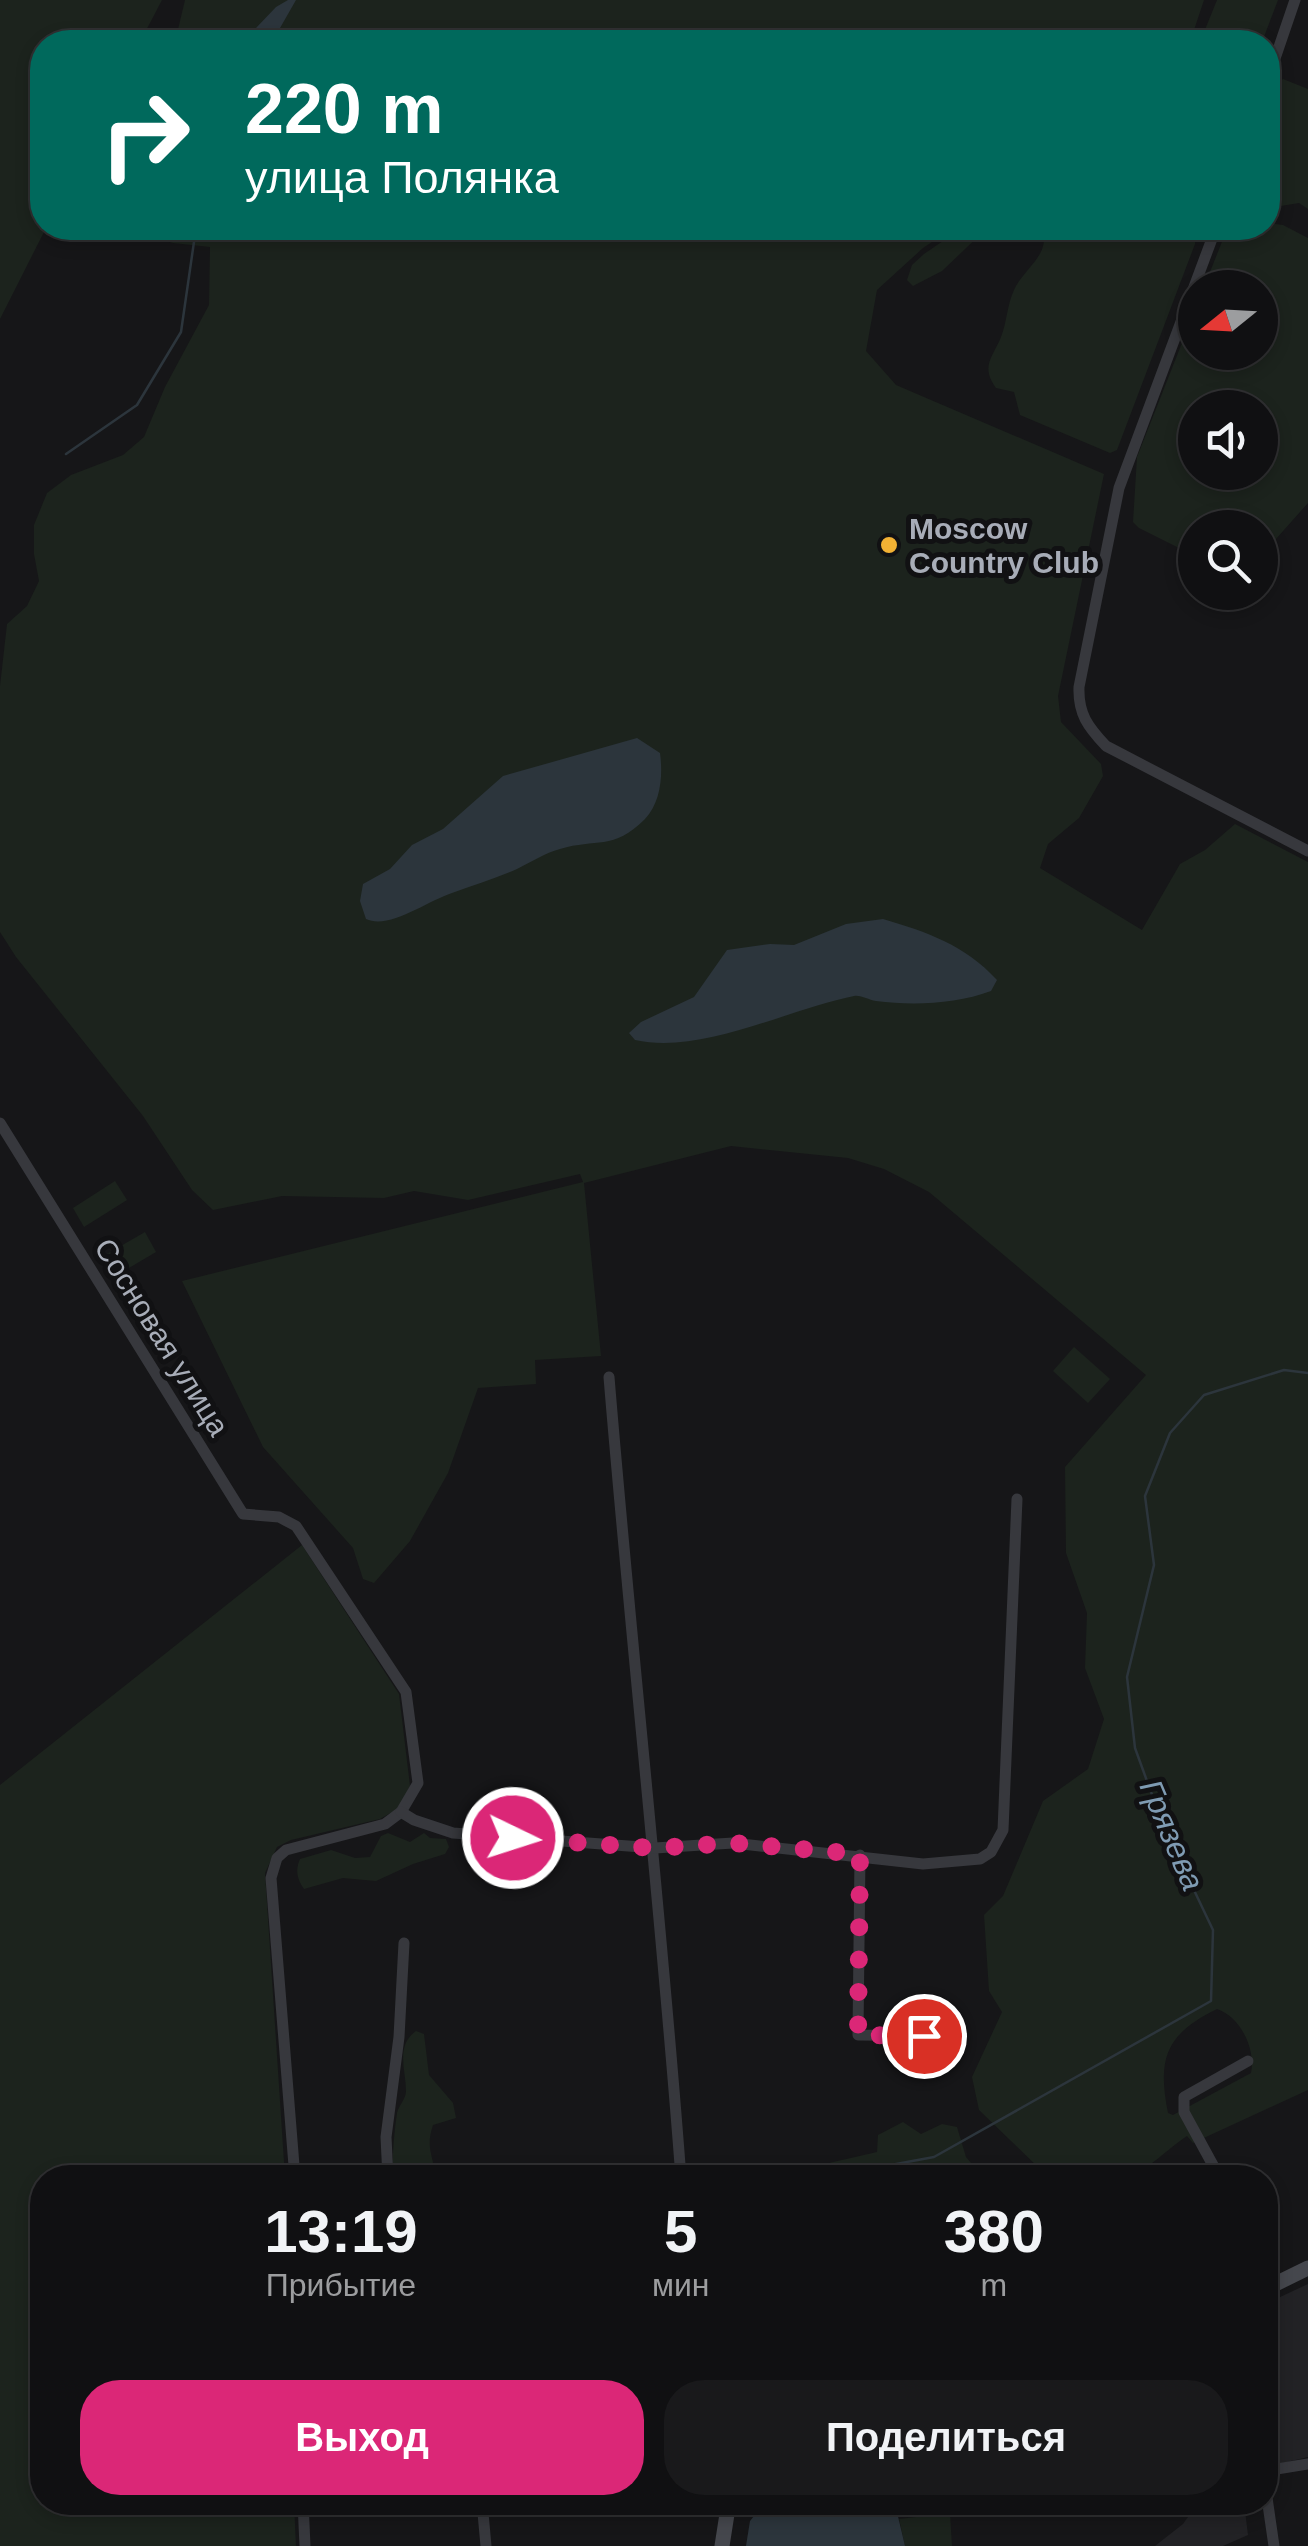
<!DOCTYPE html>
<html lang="ru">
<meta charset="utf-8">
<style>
:root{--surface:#101012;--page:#19191b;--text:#f1f3f6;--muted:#9c9d9f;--line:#303032;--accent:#db2777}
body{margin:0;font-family:Arial,sans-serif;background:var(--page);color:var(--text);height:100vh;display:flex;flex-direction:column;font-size:38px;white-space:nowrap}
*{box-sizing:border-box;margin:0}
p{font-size:32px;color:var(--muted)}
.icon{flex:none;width:55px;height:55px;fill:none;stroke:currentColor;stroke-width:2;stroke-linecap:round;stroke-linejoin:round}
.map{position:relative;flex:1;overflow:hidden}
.sheet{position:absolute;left:30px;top:2165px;width:1248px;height:350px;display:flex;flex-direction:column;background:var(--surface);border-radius:40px;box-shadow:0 5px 15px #0003,0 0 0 2px var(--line)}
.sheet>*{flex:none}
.banner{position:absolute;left:30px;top:30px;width:1250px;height:210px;border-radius:40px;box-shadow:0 5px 15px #0003,0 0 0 2px var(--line);background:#00695c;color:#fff;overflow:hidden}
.needle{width:65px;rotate:252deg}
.fabs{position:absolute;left:1178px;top:270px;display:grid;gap:20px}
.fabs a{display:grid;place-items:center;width:100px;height:100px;border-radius:50%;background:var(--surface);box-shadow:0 5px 15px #0003,0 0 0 2px var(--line);font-size:50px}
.pin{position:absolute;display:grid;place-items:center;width:85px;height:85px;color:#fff;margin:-42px;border:5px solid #fff;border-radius:50%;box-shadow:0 2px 10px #0007}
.me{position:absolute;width:110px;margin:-55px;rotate:94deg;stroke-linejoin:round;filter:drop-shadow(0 0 8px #0008)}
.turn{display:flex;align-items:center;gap:35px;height:210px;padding:0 50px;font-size:45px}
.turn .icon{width:130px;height:130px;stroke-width:2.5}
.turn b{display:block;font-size:70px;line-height:85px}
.eta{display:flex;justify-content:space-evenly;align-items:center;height:170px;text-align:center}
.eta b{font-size:60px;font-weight:700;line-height:70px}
.primary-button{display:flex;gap:20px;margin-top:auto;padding:20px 50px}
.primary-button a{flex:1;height:115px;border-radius:40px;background:var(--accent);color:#fff;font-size:40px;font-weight:700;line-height:115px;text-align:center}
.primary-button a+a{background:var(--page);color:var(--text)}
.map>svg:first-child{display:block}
</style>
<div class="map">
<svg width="1308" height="2546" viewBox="0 0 1308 2546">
<rect width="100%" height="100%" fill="#161618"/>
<g fill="#222225">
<path d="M1308,2284V2457L1279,2464L1265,2425V2304Z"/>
<path d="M1198,2503H1244L1248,2535L1223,2546H1155L1183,2524Z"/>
</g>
<g fill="#1c231d" fill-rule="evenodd">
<path d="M0,0H162L140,42H42V228H46L0,319Z"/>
<path d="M185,0H1204L1190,42H175Z"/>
<path d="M1217,0H1278L1262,42H1200Z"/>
<path d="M1283,79L1308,89V209L1299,203L1268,208C1267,194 1276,187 1275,173L1268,170C1267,143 1259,96 1283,79Z"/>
<path d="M1268,223L1283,225L1308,238V503L1260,557V528H1195V556L1139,528L1133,522L1137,457L1195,310V352H1260V288L1204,287L1227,229L1268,228ZM1195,408H1260V472H1195Z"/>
<path d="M147,228H953L923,248L877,290L866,351L896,385L1104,474L1058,696L1061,722L1101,764L1103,776L1079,818L1048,844L1040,868L1142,930L1180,864L1205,850L1235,824L1308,862V2090L1193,2143L1187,2136C1167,2149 1150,2169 1127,2177H1007L1040,2169L979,2110L972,2077L1002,2012L989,1991L984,1915L1003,1896L1043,1801L1088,1769L1104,1719L1085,1668L1087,1613L1066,1553L1065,1467L1146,1375L929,1192L884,1169L848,1158L731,1146L584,1183L601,1356L535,1360L536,1384L478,1388L448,1473L410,1541L374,1583L363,1579L353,1548L263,1447L182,1281L583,1182L580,1174L468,1200L414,1191L384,1198L282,1196L213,1210L192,1190L143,1116L16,957L0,932V686L7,624L27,606L39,581L34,554V525L47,493L71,475L123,455L144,437L165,387L209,305L210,247L173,243L147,235ZM1217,2009C1241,2017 1256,2050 1251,2073L1173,2115L1168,2113C1157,2058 1166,2034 1217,2009Z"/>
<path d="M962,228H987L942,271L913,286L907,280L912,265L924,254Z"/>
<path d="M1042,228H1195V244L1117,450L1110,453L1020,415L1014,392L996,388C980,366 993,357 1001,337C1007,322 1007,305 1014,290C1024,268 1052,254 1042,228Z"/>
<path d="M115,1181L127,1200L84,1227L73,1208Z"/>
<path d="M145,1232L156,1252L112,1278L100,1258Z"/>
<path d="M1074,1347L1110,1379L1088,1403L1053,1371Z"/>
<path d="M302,1545L399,1694L410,1786L399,1808L380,1819L291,1840L277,1847L265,1873L285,2177L42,2178V2502L294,2503L296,2546H0V1785Z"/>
<path d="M388,1833L410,1842L424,1833L430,1838L446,1839L449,1847L445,1854L413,1864L376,1881L343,1878L304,1889C297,1879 295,1870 300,1859L331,1850L355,1858L370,1857L381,1836Z"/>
<path d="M416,2031L424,2034L429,2075L453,2103L456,2118L433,2125C425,2149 434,2155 435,2177H393C392,2156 394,2134 397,2113C399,2105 406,2099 406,2091C406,2070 395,2046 416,2031Z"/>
<path d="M903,2122L921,2134L942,2124L957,2127L966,2157L976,2169L977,2177H826L829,2163L877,2152L878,2135Z"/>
<path d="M950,2513L952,2546H905L899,2519Z"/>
</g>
<g fill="#2c353c">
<path d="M288,0H296L272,42H209C220,23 239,33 256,28L276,7Z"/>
<path d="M637,738L660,753C663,775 661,802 645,819C613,851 596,838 560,849C545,853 531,862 517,869C496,878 474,885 452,893C427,901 389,930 366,919L360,901L363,884L390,869L412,845L443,829L503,776Z"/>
<path d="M883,919C927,932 965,945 997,980L991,991C956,1004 913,1006 876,1001C868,1000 862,995 854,996C788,1009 702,1055 635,1040L629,1033L641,1022L694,997L727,950L770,944L794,945L846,924Z"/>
<path d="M794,2502L889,2503L896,2508L905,2546H746L750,2521L758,2511Z"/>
</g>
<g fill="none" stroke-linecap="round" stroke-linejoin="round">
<g stroke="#2c353c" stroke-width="2.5">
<path d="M66,454L137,405L181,332L196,228"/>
<path d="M851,2178L853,2172L934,2157L1211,2001L1213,1930L1163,1825L1135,1748L1127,1677L1154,1565L1145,1496L1170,1433L1204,1395L1284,1370L1308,1373"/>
</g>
<g stroke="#37383d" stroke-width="11">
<path d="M1268,79L1295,0"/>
<path d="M1216,228L1119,488L1079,687C1078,714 1088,727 1106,746L1308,851"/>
<path d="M0,1123L243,1514L279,1517L296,1526L406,1692L418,1783L401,1812L385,1824L286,1850L277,1858L271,1878L295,2178"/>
<path d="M609,1377C631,1644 661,1910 681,2178"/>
<path d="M401,1812L414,1820L453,1833L655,1848L733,1843L923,1864L980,1859L991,1852L1003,1830L1017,1499"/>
<path d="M860,1855L858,2035L957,2036"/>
<path d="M388,2178L386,2137L399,2037L404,1943"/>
<path d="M1220,2178L1184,2112V2097L1248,2061"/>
<path d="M1265,2265L1274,2284"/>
<path d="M1265,2471L1308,2464"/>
<path d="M1265,2484L1274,2546"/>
<path d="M303,2502L305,2546"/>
<path d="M475,2502L483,2513L486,2546"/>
</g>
<g stroke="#45474d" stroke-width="15">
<path d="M1265,2289L1308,2268"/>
<path d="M722,2546L727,2514L736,2502"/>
</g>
</g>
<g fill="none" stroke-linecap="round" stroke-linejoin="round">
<path stroke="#db2777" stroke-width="18" stroke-dasharray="0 32.4" d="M513,1838L654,1848L733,1843L860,1854L858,2035L924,2036"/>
</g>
<circle fill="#f2b134" stroke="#111113" stroke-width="4" cx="889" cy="545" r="10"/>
<g text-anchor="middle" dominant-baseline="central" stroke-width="10" stroke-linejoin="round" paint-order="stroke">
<g font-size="30" font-weight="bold" fill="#a8adb8" stroke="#111113" text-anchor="start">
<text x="909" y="528">Moscow<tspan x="909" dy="34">Country Club</tspan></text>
</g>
<g font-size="30" fill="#a8adb8" stroke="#111113">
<text transform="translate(162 1337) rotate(58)">Сосновая улица</text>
</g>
<g font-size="32" font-style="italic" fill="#7f9bb3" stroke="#111113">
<text transform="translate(1172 1835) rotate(67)">Грязева</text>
</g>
</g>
</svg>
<div class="fabs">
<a><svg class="needle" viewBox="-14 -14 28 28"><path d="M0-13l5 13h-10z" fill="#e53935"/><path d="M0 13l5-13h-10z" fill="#9c9d9f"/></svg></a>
<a><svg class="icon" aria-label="sound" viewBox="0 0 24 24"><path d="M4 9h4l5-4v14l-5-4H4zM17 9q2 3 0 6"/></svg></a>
<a><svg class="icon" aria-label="search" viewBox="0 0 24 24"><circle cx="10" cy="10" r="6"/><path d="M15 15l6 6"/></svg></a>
</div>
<div class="pin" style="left:924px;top:2036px;background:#d93025"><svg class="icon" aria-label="arrive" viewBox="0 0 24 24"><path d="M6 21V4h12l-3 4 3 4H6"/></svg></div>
<svg class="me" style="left:513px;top:1838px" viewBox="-20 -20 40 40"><circle r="17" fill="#db2777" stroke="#fff" stroke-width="3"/><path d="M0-11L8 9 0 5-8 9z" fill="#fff"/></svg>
<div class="banner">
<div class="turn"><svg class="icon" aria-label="right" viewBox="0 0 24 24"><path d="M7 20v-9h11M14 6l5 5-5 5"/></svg><div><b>220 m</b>улица Полянка</div></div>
</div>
<section class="sheet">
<div class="eta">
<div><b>13:19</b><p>Прибытие</p></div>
<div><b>5</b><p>мин</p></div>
<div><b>380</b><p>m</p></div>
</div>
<div class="primary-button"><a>Выход</a><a>Поделиться</a></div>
</section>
</div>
